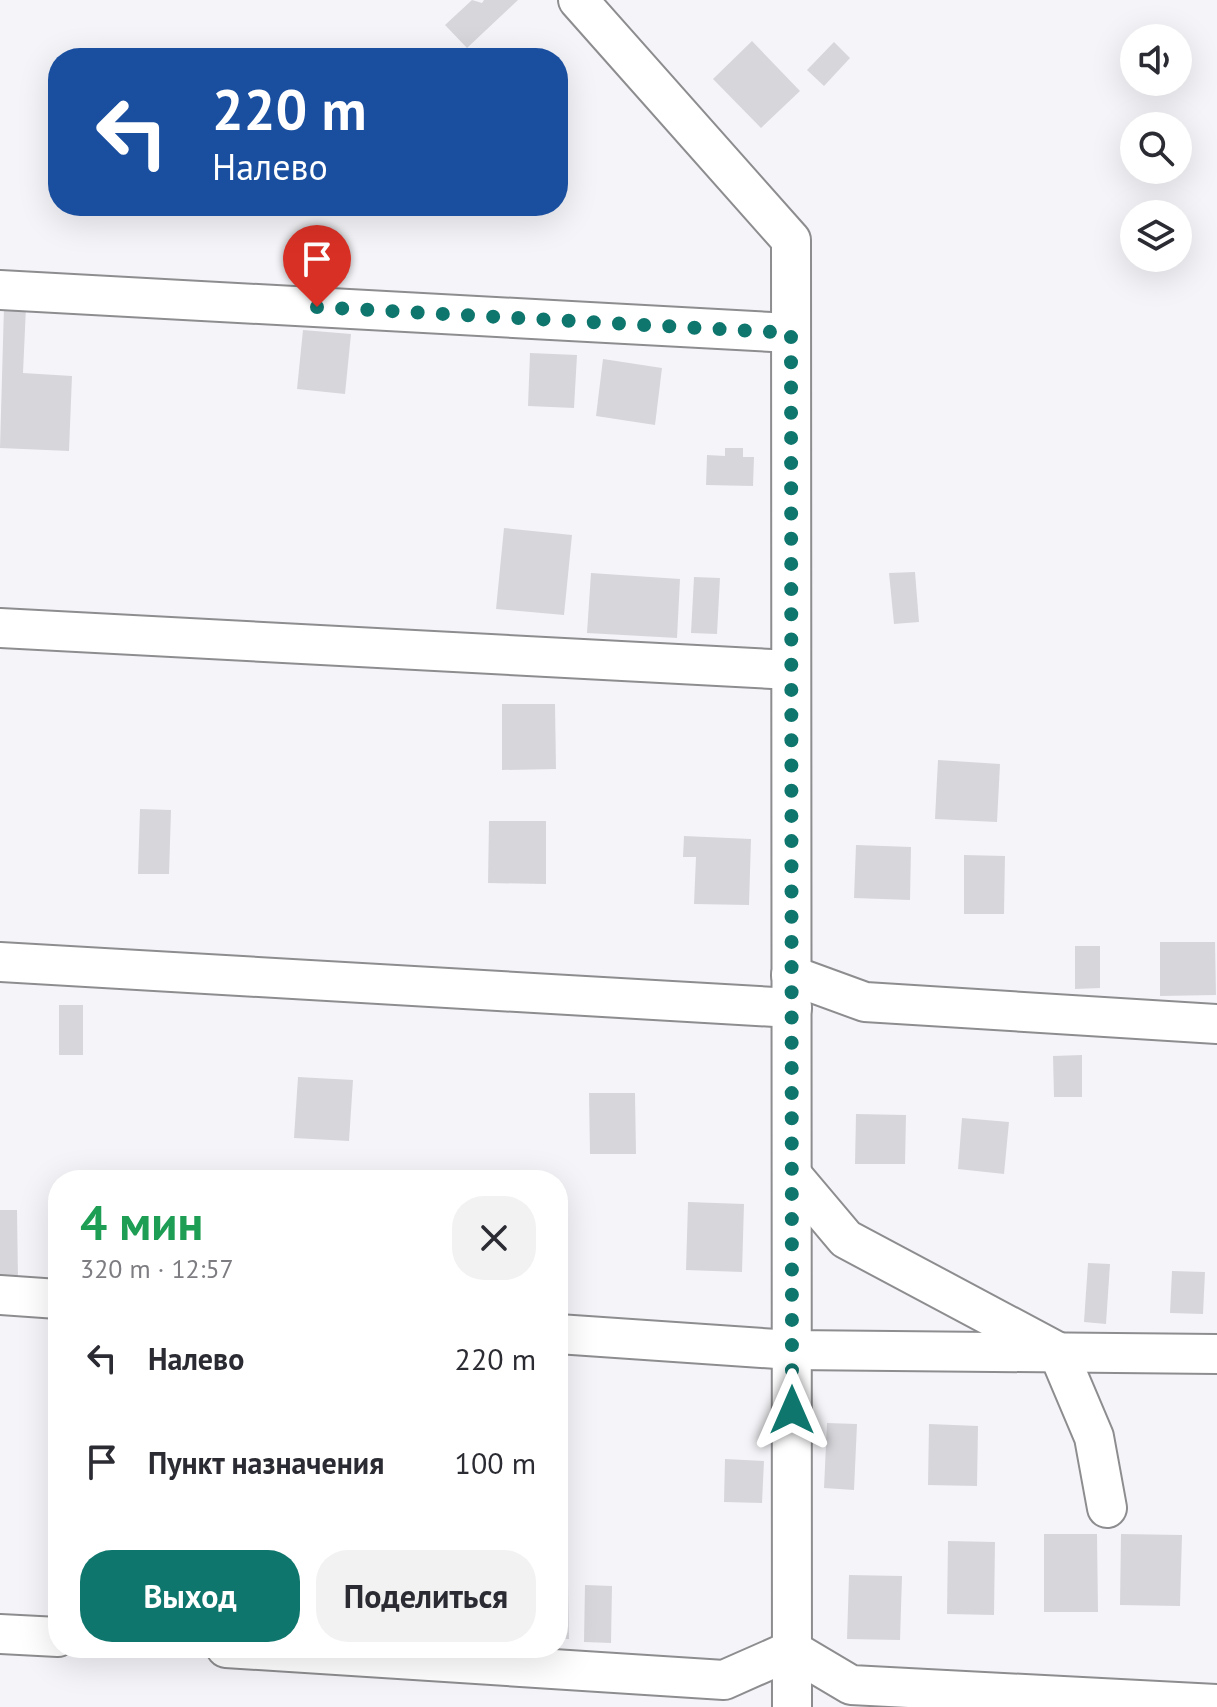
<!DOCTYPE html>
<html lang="ru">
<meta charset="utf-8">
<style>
:root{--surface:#fff;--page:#f2f2f3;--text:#2b2b33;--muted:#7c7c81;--accent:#0f766e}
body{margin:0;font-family:"PT Sans",sans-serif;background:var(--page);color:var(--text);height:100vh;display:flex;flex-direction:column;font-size:30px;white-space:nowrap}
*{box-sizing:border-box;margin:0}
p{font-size:26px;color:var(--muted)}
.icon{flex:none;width:44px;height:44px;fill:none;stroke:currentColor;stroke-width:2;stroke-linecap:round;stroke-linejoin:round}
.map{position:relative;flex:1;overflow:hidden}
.details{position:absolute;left:48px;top:1170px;width:520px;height:488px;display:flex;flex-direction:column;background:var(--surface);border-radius:32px;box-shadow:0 8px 32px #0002}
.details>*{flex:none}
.hud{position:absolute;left:48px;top:48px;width:520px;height:168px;border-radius:32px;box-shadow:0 8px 32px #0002;background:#1a4fa0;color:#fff;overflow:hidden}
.fabs{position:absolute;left:1120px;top:24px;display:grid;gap:16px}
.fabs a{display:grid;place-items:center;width:72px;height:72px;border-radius:50%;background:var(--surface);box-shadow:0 8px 32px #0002;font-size:40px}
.pin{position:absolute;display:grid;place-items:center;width:68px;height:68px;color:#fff;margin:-82px -34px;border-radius:50% 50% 50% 0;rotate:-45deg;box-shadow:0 0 8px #0007}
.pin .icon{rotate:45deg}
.me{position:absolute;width:88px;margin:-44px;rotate:0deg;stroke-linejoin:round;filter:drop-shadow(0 0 6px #0008)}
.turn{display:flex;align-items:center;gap:28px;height:168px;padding:0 32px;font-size:36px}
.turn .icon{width:104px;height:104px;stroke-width:2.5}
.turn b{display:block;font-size:56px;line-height:68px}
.round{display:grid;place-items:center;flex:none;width:84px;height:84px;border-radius:32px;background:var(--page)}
.headline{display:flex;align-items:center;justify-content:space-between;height:136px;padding:0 32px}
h1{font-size:48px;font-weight:700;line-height:60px;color:#1e9e55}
.button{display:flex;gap:16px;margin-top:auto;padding:16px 32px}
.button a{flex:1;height:92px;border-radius:32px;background:var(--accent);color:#fff;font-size:32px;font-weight:700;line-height:92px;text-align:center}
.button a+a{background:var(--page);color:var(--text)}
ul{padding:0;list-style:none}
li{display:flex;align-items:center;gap:24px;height:104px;padding:0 32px}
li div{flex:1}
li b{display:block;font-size:30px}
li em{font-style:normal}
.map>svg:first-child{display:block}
</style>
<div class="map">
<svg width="1217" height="1707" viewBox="0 0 1217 1707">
<rect width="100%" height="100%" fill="#f5f5f9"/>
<g fill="#d7d7db">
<path d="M472,0L482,3L484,0H518L467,48L445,25Z"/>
<path d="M752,41L800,91L761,128L713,79Z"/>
<path d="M834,42L850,58L824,86L807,70Z"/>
<path d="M4,306L26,307L23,373L72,376L69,451L0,448Z"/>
<path d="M303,330L351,334L345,394L297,389Z"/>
<path d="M530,353L577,355L574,408L528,406Z"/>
<path d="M603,359L662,368L655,425L596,416Z"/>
<path d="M725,448H743V457H754L753,486L706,485L707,455L725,456Z"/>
<path d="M504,528L572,535L564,615L496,609Z"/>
<path d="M915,572L919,622L894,624L889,573Z"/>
<path d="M591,573L680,579L677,638L587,633Z"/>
<path d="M694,577L720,578L717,634L691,633Z"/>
<path d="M502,704H555L556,769L502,770Z"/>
<path d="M938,760L1000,764L997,822L935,819Z"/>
<path d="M140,809L171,810L169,874H138Z"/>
<path d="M489,821H546V884L488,883Z"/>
<path d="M684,836L751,839L749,905L694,904L696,857H683Z"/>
<path d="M856,845L911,847L910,900L854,898Z"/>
<path d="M964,855L1005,856L1004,914H964Z"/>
<path d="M1160,942H1215L1216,995L1160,996Z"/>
<path d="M1075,946H1100V988L1075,989Z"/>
<rect x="59" y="1005" width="24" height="50"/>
<path d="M1082,1055V1097H1054L1053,1056Z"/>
<path d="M298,1077L353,1080L349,1141L294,1138Z"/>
<path d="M589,1093H635L636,1154H590Z"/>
<path d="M856,1114L906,1115L905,1164H855Z"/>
<path d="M962,1118L1009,1122L1004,1174L958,1169Z"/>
<path d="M688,1202L744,1204L742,1272L686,1270Z"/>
<path d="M0,1210H17L18,1279H0Z"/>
<path d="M1088,1263L1110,1264L1106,1324L1084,1322Z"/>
<path d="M1172,1271L1205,1272L1203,1314L1170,1313Z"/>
<path d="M827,1423L857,1424L854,1490L824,1488Z"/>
<path d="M929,1424L978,1426L977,1486L928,1485Z"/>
<path d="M725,1459L764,1461L762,1503L724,1502Z"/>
<path d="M1044,1534H1097L1098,1612H1044Z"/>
<path d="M1121,1534L1182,1535L1180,1606L1120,1605Z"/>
<path d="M948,1541L995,1542L994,1615L947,1614Z"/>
<path d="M849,1575L902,1576L900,1640L847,1639Z"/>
<path d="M558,1585H568L569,1639H558Z"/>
<path d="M585,1585L612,1586L611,1643L584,1642Z"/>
</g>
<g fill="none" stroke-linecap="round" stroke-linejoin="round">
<defs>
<g id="minor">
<path d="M578,0L791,240L792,1707"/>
<path d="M0,290L791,333"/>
<path d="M0,628L791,670"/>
<path d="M0,962L792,1008"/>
<path d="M791,975L865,1002L1217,1024"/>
<path d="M792,1175L846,1239L1058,1352L1094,1437L1107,1508"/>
<path d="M0,1295L58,1299"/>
<path d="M558,1334L792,1350L1217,1354"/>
<path d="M0,1634L58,1637"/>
<path d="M226,1648L724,1680L792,1650L851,1685L1217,1704"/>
</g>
</defs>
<use href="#minor" stroke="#8d8d90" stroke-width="42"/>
<use href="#minor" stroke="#fff" stroke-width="38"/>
</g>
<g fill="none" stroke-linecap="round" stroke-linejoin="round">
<path stroke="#0f766e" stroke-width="14" stroke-dasharray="0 25.2" d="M317,307L791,333L792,1410"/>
</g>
</svg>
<div class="fabs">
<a><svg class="icon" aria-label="sound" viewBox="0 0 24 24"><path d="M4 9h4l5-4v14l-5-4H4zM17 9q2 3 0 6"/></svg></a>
<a><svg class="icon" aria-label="search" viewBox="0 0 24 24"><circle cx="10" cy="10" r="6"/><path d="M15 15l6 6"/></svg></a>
<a><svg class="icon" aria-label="layers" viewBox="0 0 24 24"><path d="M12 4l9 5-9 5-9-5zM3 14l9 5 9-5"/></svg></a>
</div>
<div class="pin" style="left:317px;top:307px;background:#d93025"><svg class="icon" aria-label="arrive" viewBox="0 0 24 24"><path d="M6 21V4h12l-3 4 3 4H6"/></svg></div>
<svg class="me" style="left:792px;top:1410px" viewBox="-20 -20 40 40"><path d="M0-17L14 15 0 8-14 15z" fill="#0f766e" stroke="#fff" stroke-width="4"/></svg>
<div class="hud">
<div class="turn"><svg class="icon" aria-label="left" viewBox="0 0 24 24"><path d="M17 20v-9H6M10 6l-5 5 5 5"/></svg><div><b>220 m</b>Налево</div></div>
</div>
<section class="details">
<div class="headline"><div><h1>4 мин</h1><p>320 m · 12:57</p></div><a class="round"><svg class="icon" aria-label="close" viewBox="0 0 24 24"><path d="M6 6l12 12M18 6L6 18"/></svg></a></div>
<ul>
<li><svg class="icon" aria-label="left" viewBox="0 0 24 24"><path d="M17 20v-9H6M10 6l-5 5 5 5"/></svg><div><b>Налево</b></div><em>220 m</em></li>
<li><svg class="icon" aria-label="arrive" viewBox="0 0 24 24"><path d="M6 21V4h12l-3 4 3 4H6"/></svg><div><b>Пункт назначения</b></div><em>100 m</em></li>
</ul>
<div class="button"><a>Выход</a><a>Поделиться</a></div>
</section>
</div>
